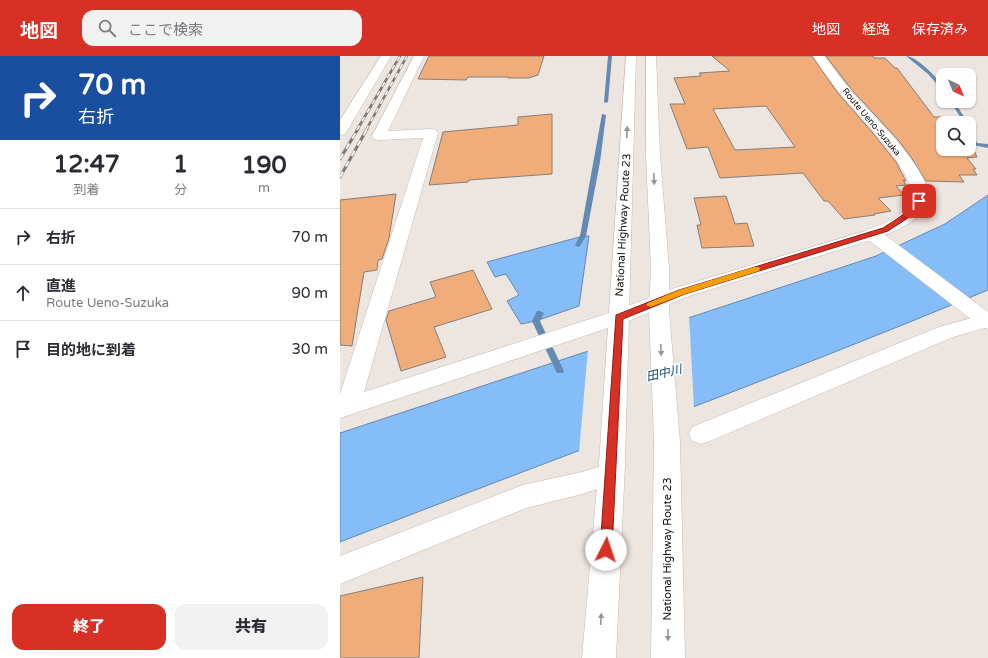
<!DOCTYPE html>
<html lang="ja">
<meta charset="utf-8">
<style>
:root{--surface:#fff;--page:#f2f2f3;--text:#2b2b33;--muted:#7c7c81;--line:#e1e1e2;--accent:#d93025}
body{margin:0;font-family:"Varela Round","Noto Sans JP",sans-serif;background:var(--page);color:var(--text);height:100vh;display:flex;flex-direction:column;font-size:15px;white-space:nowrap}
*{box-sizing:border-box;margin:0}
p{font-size:13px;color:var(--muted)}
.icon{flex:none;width:22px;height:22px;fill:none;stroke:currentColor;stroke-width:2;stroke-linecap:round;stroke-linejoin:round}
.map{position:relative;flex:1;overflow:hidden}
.sheet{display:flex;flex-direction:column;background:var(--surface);width:340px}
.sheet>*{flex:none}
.top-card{background:#1a4fa0;color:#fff;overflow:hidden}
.needle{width:26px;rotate:137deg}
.tools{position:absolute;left:596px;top:12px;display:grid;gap:8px}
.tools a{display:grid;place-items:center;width:40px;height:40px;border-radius:8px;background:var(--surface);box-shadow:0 1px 3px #0004;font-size:20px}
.pin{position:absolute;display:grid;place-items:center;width:34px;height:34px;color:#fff;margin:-17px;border-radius:8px;box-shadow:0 2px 6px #0006}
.me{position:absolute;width:44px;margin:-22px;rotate:4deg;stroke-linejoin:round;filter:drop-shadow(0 0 3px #0008)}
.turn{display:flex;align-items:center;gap:14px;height:84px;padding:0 12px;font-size:18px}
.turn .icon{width:52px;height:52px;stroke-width:2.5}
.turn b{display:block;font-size:28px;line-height:34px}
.eta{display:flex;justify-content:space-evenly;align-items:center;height:68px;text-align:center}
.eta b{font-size:24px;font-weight:800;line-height:28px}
.button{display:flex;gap:8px;margin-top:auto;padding:8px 12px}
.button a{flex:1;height:46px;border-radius:12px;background:var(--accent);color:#fff;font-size:16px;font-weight:800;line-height:46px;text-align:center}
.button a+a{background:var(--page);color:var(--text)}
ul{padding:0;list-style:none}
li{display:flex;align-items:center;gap:12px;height:56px;padding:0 12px;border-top:1px solid var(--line)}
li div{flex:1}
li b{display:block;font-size:15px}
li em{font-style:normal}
header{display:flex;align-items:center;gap:24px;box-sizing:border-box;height:56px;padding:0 20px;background:var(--accent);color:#fff}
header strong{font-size:19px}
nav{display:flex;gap:22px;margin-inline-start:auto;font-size:14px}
.search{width:280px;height:36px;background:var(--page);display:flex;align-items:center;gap:10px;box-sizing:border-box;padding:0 14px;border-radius:12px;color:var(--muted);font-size:15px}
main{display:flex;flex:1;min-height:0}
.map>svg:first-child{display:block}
</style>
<header>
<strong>地図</strong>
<div class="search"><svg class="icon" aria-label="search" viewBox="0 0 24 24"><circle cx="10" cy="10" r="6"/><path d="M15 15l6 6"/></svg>ここで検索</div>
<nav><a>地図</a><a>経路</a><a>保存済み</a></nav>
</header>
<main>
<section class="sheet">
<div class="top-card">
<div class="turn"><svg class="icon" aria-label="right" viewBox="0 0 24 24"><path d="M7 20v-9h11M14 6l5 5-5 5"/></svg><div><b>70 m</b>右折</div></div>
</div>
<div class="eta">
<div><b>12:47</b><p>到着</p></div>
<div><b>1</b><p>分</p></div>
<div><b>190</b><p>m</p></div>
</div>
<ul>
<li><svg class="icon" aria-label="right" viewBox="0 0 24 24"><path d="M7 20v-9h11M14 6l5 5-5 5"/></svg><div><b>右折</b></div><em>70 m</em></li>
<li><svg class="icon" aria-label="ahead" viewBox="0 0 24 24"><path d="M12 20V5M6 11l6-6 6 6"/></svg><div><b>直進</b><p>Route Ueno-Suzuka</p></div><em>90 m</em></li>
<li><svg class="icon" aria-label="arrive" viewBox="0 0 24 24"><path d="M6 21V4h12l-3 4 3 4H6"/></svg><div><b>目的地に到着</b></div><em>30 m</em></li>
</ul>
<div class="button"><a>終了</a><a>共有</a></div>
</section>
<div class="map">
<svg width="648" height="602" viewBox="0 0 648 602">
<rect width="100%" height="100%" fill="#ede5df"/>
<g fill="#84bdf8" stroke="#638ab3">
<path d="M648,139V234C434,323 216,402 0,486V377L536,200L605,168Z"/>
<path d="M243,180H249L239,250L196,265L181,268L167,245L179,239L166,218L155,221L147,206Z"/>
</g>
<path fill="#ede5df" d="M349,259L354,352L239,396L248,293Z"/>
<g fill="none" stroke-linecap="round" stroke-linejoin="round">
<g fill="#638ab3" fill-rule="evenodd">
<path d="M268,0H272L268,46L266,47L264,46Z"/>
<path d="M566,0C576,0 603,25 603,35L588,18Z"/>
<path d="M610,45H614L628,67H624Z"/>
<path d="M262,58L266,59L260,106L246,180L240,190L238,191L235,189L240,180Z"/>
<path d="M629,72L631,73L637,87L648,88V92L633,89L629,79Z"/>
<path d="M197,255H200L204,257L200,265L207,280L203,283L200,282L192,265Z"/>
<path d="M209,289L213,292L224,315L223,317H217L216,315L205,292Z"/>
</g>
</g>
<g fill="#f0ad79" stroke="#867e79" fill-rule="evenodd">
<path d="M89,0H204L198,19L189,22H168V21H128L126,24L78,23Z"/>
<path d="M372,0H472L497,36L532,76L556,106L566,125L563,124L566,129L556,130L564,139L538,142L551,155L534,158L535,159L504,163L488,145H484L463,117L380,122L368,91L347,93L330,48H345L334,22L361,20L359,17L390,15ZM426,50L455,91L395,94L373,53Z"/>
<path d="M486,0H533L534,2H545L555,12H557L594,61H618L621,67H603V93H629V83L637,101L627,102L636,113H633L637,119H619L624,126L586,125L571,101L559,85L511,33Z"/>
<path d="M212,58V118L129,124L128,126L89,129L103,76L178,69V61Z"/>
<path d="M56,138L49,182L42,203L38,204L37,214L24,216L12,290L0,289V144Z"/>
<path d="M386,140L395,168L407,167L414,190L362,192L357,169H361L354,142Z"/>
<path d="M133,214L152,253L94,271L106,301L61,315L46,264L49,255L96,241L90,226Z"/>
<path d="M83,521L79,602H0V540Z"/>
</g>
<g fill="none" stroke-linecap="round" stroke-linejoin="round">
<defs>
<g id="minor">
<path d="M41,0H51L7,75L5,78L0,79V64Z"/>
<path d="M74,0H84L48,75L91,73L96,74L98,77L24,336L272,256L279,254L286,256L289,261L286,266L0,362V338L83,82L39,84L34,83L32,80Z"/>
<path d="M646,258L648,259V271L613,281L370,385L361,388L352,385L349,378L352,371L599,271Z"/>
<path d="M271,407L280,410L284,418L280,426L242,438L186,452L0,528V500L183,429L242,416Z"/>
</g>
<path id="tertiary" d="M532,173L538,174L541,178L538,182L349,240L286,266L279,268L272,266L269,261L272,256L335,232Z"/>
<path id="secondary" d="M473,0H484C493,11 501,23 510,34C528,55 593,115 588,143C585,162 560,173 545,179L648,256V273L641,271L526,182L523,178L526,174C540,169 566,161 571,145C580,119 518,59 502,40C491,27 482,13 473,0Z"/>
<g id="trunk">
<path d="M286,0H296L285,408L276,602H242L259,408Z"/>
<path d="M306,0H316L320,99L329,212V255L340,386L345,602H311L314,386L309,255L311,212L306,99Z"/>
</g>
</defs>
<use href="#minor" stroke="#c3bbb6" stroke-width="1"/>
<use href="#tertiary" stroke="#c3bbb6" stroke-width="1"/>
<use href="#secondary" stroke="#c3bbb6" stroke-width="1"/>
<use href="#trunk" stroke="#c3bbb6" stroke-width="1"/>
<use href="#minor" fill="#fff" fill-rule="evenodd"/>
<use href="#tertiary" fill="#fff" fill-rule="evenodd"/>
<use href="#secondary" fill="#fff" fill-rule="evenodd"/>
<use href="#trunk" fill="#fff" fill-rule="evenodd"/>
<defs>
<g id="rail-far1">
<path d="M17,74L60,0"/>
<path d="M26,74L67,0"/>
</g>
<g id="rail">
<path d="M0,103L18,73"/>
<path d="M0,121L27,73"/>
</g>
</defs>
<use href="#rail-far1" stroke="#7e7975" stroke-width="2.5"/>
<use href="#rail" stroke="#7e7975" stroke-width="3"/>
<use href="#rail-far1" stroke="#fff" stroke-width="1.5" stroke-dasharray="5" stroke-linecap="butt"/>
<use href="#rail" stroke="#fff" stroke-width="2" stroke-dasharray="6" stroke-linecap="butt"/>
</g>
<defs><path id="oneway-solid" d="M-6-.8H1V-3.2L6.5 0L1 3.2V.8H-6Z"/></defs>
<g fill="#969594">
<use href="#oneway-solid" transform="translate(287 76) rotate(-88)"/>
<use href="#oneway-solid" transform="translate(314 123) rotate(87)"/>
<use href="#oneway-solid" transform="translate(321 294) rotate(87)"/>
<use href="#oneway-solid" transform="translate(261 563) rotate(-86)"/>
<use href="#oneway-solid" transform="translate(328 579) rotate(90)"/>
</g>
<path fill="#d93025" stroke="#8d1f18" d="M577,143L583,145C576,159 561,166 548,175L345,238L283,263L272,494L270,498L266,500L261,498L260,494L276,259L339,234L543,172C556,163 569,157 577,143Z"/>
<path fill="#f59e0b" d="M414,211H419L420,213L419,215L345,238L313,250L311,251L306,249L308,247L339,234Z"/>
<g text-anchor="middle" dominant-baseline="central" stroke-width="3" stroke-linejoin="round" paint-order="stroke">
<g font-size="9" fill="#151311" stroke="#fff">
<text transform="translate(531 66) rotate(50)">Route Ueno-Suzuka</text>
</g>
<g font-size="11" fill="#151311" stroke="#fff">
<text transform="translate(283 169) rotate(-87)">National Highway Route 23</text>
<text transform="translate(327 493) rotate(-90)">National Highway Route 23</text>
</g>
<g font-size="12" font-style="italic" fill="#004176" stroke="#fff">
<text transform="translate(324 317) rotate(-13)">田中川</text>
</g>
</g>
</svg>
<div class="tools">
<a><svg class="needle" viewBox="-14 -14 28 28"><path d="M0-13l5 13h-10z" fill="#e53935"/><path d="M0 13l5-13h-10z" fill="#7c7c81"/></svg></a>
<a><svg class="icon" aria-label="search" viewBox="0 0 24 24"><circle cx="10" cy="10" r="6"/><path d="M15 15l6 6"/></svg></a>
</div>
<div class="pin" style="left:579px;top:145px;background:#d93025"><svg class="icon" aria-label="arrive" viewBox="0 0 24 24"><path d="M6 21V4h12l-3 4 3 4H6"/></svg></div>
<svg class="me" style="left:266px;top:494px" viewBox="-20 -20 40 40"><circle r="19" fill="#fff"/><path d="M0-13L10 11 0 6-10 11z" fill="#d93025"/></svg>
</div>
</main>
